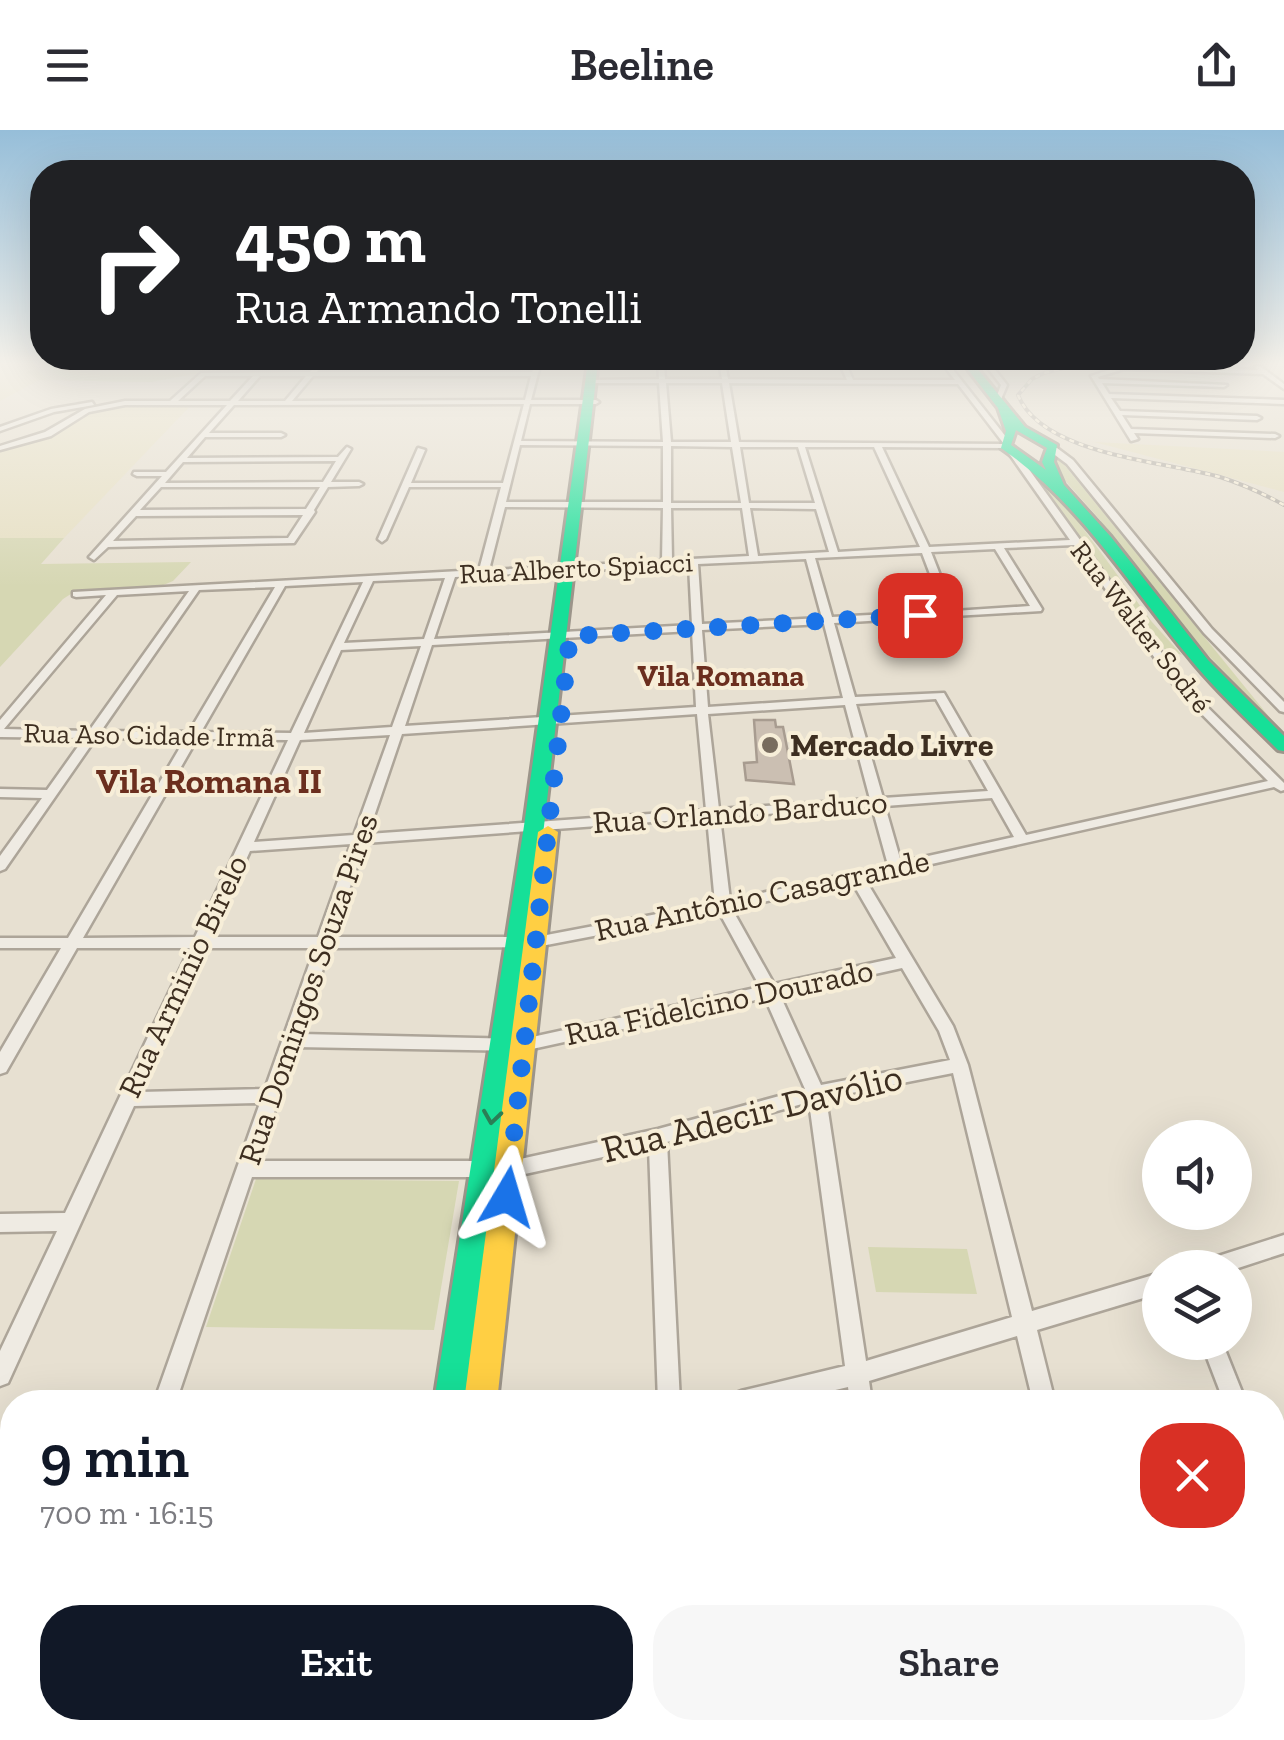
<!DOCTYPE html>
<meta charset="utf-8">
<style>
:root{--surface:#fff;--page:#f7f7f7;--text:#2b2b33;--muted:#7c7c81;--accent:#111827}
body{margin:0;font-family:"Zilla Slab",serif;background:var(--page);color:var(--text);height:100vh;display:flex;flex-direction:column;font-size:38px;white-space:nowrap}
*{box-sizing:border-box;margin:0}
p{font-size:32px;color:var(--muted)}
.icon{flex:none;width:55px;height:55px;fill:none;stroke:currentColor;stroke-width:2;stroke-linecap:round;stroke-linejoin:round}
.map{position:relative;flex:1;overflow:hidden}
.drawer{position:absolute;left:0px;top:1260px;width:1285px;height:350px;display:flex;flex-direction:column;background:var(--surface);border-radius:40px 40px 0 0;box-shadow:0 10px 40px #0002}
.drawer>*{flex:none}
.hud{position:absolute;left:30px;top:30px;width:1225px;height:210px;border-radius:40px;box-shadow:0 10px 40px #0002;background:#202124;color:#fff;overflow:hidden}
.controls{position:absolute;left:1142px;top:990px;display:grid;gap:20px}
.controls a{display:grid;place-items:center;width:110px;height:110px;border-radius:50%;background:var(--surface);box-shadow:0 10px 40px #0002;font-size:50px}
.pin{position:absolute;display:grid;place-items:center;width:85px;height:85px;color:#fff;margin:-42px;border-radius:20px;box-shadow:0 5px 15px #0006}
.me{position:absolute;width:110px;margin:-55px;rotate:7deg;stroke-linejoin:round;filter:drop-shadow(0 0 8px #0008)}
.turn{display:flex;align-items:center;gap:35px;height:210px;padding:0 40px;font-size:45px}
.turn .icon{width:130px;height:130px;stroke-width:2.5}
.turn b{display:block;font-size:70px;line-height:85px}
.round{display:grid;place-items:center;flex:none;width:105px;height:105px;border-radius:40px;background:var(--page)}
.headline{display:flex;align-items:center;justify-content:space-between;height:170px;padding:0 40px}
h1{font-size:60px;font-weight:600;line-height:75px;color:var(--accent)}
.action{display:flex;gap:20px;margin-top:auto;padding:20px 40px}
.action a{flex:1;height:115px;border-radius:40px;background:var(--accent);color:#fff;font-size:40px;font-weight:600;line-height:115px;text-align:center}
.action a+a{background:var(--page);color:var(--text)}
header{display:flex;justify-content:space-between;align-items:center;height:130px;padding:0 40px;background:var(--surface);font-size:45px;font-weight:600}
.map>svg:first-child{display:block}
</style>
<header><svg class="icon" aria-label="menu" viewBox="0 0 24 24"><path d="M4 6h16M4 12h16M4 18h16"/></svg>Beeline<svg class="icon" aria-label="share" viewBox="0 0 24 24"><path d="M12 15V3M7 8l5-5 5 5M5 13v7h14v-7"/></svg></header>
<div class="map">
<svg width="1284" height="1610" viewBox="0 0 1284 1610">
<rect width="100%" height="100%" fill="#e7e0d1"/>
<g fill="#e6dfc2">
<path d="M0,232H52L28,241L39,250L0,271Z"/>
<path d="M193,273L64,408H0V321L38,311L89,282L115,275Z"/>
<path d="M1094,312L1284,322V362Z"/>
</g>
<g fill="#d6d7b3">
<path d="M52,232H290L260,234L252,241H210L151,252L39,250L27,242Z"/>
<path d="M1058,327L1275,594L1173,489L1167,475L1098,394L1101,391L1052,336V330Z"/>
<path d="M1019,328L1049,352L1152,492L1182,525L1164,519Z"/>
<path d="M0,408H64L41,434L191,432L173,451L161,456L77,460L63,469L0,537Z"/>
<path d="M256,1049L459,1051L434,1200L206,1197Z"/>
<path d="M868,1117L967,1119L977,1164L876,1162Z"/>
</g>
<path fill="#cbbfb2" stroke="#a89c90" stroke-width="2.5" d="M754,590H775L776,597H783L794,654L746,650L744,633L757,632Z"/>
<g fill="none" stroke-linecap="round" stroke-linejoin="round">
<defs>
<g id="street">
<path d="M319,232H325L317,242H532L535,232H541L531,270H596L599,272L596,274H530L521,311L663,312L659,253H590L588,250L659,249L658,232H664L665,249H722L719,232H725L728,249L847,250L839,232H845L853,250H955L941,232H947L1010,312L1005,318L882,317L929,417L1070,410L1008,322L1015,320L1185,555L1284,653V660L1281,661L1274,657L865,749L953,896L968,935L1032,1181L1160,1143V1163L1037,1200L1055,1272H1033L1017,1206L869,1251L872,1272H850L848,1257L785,1272H730L733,1264L741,1261L845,1236L809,972L667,1012L680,1272H658L649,1017L511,1047H252L176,1272H154L260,973L134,976L8,1253L0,1256V1221L57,1101L0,1102V1084L65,1083L190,818H77L6,942L0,944V922L61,818H0V808H68L185,609L96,608L5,739L0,741V726L42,668L0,667V659L47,660L84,608L0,607V590L106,465L76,467L73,466V462L479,440L501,357H409L386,409L382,412L378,409L418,318L425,320L411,353H503L524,274L234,275L209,303H281L285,305L281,307H205L187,328L338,327L347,317L351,319L331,352H359L363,354L359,356L328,357L314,380L315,382L294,413L108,417L94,430L89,427L91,425L162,346H137L133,344L134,342H166L227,275H125L89,282L51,306L0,320V316L45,302L85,279L125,271H170L201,243L310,242ZM205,246H253L230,271H178ZM260,246H306L285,271H238ZM313,246H531L525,270L292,271ZM666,253H722L731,312H671ZM729,253L958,254L1004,314L739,312ZM520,315L663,316V372H506ZM671,316L732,317L741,373H671ZM740,317H798L815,373H749ZM805,317H874L920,417L838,422ZM336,331L323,352L165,353L183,332ZM161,357H320L306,379L140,380ZM505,377L663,378L662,431L489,440ZM671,378H742L749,426L672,430ZM750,378L816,379L829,422L758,426ZM303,385L288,408L113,411L136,386ZM1074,415L1177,559L1268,651L1026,705L944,563L855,567L834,493L1041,481L1042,479L1004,418ZM995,419L1030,476L954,481L931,422ZM922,423L944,481L832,487L815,428ZM806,429L822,488L702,494L698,434ZM689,435L692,495L434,509L455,447ZM445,448L424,509L344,513L373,451ZM363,452L291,603L201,602L285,456ZM275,457L189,602L101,601L199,460ZM189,461L89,601L4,599L117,465ZM824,494L843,568L708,577L702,500ZM692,501L696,577L405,596L432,515ZM421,516L392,597L304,603L341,520ZM936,569L988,661L883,668L856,574ZM845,575L870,669L719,679L708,584ZM697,584L706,680L368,704L402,604ZM390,605L354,705L254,712L300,610ZM197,609L288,610L195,807L83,808ZM992,668L1014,707L901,732L885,676ZM872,677L888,735L730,770L720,687ZM707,688L715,773L536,807H333L365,713ZM351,714L318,807H211L250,721ZM852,752L896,828L774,854L732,779ZM719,782L760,857L523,909L301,904L330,818L536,817ZM206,818H315L265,959L140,962ZM902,838L939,901L950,930L821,955L780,865ZM765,868L805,959L658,999L511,1031H258L296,917L523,921ZM953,943L1012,1187L866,1231L826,968Z"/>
<path d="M983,232H989L1007,255L999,274L994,273L1001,255Z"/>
<path d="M1124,235L1258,240L1255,237L1260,236L1284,254V259L1263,244L1124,239L1098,247L1099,249L1227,255L1224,257L1102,253L1109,264L1284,270V274L1111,268L1120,281L1257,286L1261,288L1257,290L1122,285L1131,299L1275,304L1279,306L1275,308L1134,303L1138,309L1131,311L1091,246Z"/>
<path d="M92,272L94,275L54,282L0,301V297L51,279Z"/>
<path d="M1051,318H1057L1073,330L1212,499L1284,572V582L1280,581L1204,503L1067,334L1051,322Z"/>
<path d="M1284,1105V1123L1235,1139L1199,1138L1202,1131L1209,1129Z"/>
<path d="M1201,1212H1222L1246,1272H1224Z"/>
<path d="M1272,1356L1280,1360L1284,1368V1409L1275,1406L1272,1398Z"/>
<path d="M12,1474V1500L0,1504V1478Z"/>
<path d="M159,1598H187L183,1610H155Z"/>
<path d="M660,1598H687L688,1610H660Z"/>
<path d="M887,1598H914L916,1610H888Z"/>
<path d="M1117,1598H1144L1148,1610H1120Z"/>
</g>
<g id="fast">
<path d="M588,232H598L544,696L467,1272H434L524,696Z"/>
<path d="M962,232H972L1025,297L1057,315L1054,332L1064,355L1111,407L1208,530L1284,606V621L1278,620C1247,589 1214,559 1187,525C1127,452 1080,373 1001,318L1006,301L998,278ZM1016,300L1047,318L1042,332L1046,340L1011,315Z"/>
<path d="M388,1598H428L427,1610H385Z"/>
</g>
<path id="slow" d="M548,696L558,702L497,1272H464L538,702Z"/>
<path id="jam" d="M421,1598H461L460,1610H418Z"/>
</defs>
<use href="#street" stroke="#ada599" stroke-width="5"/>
<use href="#fast" stroke="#9c958a" stroke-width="6"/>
<use href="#slow" stroke="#9c958a" stroke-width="6"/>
<use href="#jam" stroke="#9c958a" stroke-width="6"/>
<use href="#street" fill="#efebe3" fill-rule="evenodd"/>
<use href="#fast" fill="#16e098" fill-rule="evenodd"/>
<use href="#slow" fill="#ffcf43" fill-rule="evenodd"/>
<use href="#jam" fill="#f24e42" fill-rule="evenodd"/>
<defs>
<path id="rail" d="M1088,232L1044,243L1032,249L1018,265C1042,325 1163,331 1220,347C1242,354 1264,364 1284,375"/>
</defs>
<use href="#rail" stroke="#afaaa2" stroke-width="4"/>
<use href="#rail" stroke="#f7eed8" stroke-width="2.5" stroke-dasharray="5" stroke-linecap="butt"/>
</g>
<defs><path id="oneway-chevron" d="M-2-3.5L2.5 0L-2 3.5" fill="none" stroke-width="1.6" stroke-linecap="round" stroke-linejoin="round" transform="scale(2.5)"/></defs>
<use stroke="#2b7e56" href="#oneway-chevron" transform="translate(492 987) rotate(98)"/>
<linearGradient id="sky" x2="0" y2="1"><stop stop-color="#96bed9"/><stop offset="0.51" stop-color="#f4f1ea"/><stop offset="1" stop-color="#f4f1ea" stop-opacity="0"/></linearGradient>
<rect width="1284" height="457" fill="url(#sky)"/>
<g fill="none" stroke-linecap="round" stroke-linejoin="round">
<path stroke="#1a73e8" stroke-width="18" stroke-dasharray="0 32.4" d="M507,1067L570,506L920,485"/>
</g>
<circle fill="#786c5e" stroke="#f7eed8" stroke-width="4" cx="770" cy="615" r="10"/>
<g text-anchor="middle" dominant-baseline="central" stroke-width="8" stroke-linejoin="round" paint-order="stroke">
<g font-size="28" fill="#3d2e20" stroke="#f7eed8">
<text transform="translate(576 438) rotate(-3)">Rua Alberto Spiacci</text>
<text transform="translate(1141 497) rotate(52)">Rua Walter Sodré</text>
<text transform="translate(149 605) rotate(1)">Rua Aso Cidade Irmã</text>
</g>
<g font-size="30" font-weight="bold" fill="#6b2e1e" stroke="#f7eed8">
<text x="721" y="546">Vila Romana</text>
</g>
<g font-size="32" font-weight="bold" fill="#3d2e20" stroke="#f7eed8" text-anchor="start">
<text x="790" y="615">Mercado Livre</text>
</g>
<g font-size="32" fill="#3d2e20" stroke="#f7eed8">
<text transform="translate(740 682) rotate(-4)">Rua Orlando Barduco</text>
<text transform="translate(762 765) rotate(-12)">Rua Antônio Casagrande</text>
<text transform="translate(183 846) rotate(-65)">Rua Arminio Birelo</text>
<text transform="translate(308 859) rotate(-71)">Rua Domingos Souza Pires</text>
<text transform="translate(719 872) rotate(-12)">Rua Fidelcino Dourado</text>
</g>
<g font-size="35" font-weight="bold" fill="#6b2e1e" stroke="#f7eed8">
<text x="209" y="651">Vila Romana II</text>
</g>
<g font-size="38" fill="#3d2e20" stroke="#f7eed8">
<text transform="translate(752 983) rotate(-14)">Rua Adecir Davólio</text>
</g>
</g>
</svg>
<div class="controls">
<a><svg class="icon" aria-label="sound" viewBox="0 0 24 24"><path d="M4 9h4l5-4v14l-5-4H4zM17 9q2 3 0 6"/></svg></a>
<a><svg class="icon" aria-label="layers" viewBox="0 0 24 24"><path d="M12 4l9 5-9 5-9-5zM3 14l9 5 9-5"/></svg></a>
</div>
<div class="pin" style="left:920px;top:485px;background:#d93025"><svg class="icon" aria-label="arrive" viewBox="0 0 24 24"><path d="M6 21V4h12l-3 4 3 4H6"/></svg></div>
<svg class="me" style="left:507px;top:1067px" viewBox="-20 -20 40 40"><path d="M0-17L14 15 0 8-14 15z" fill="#1a73e8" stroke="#fff" stroke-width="4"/></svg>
<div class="hud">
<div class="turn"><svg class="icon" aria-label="right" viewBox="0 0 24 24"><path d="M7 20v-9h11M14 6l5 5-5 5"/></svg><div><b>450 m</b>Rua Armando Tonelli</div></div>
</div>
<section class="drawer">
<div class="headline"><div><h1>9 min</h1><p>700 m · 16:15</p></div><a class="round" style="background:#d93025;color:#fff"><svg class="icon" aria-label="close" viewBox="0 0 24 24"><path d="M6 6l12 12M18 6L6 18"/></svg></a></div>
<div class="action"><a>Exit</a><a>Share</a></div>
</section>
</div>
